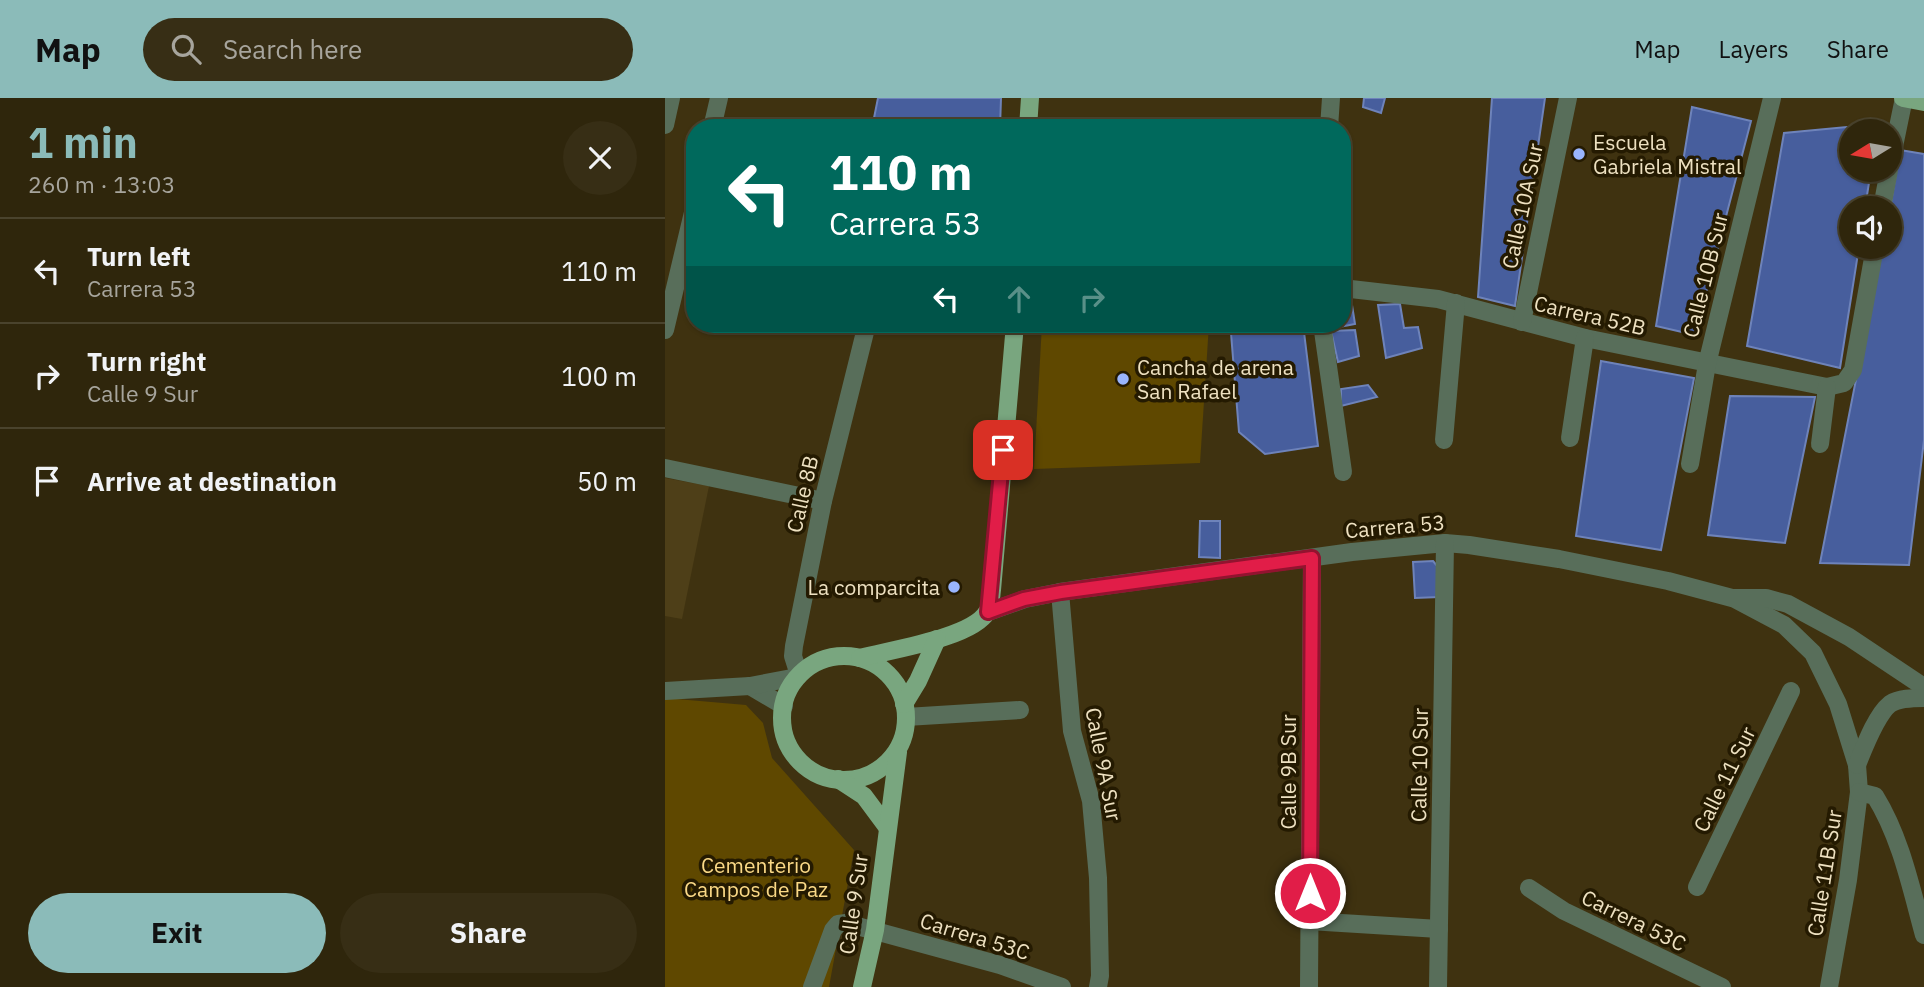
<!DOCTYPE html>
<meta charset="utf-8">
<style>
:root{--surface:#2f260c;--page:#372e15;--text:#f1f3f6;--muted:#a7a59d;--line:#4a432d;--accent:#8bbbb9}
body{margin:0;font-family:"IBM Plex Sans",sans-serif;background:var(--page);color:var(--text);height:100vh;display:flex;flex-direction:column;font-size:26px;white-space:nowrap}
*{box-sizing:border-box;margin:0}
p{font-size:23px;color:var(--muted)}
.icon{flex:none;width:38px;height:38px;fill:none;stroke:currentColor;stroke-width:2;stroke-linecap:round;stroke-linejoin:round}
.map{position:relative;flex:1;overflow:hidden}
.details{display:flex;flex-direction:column;background:var(--surface);width:665px}
.details>*{flex:none}
.guide{position:absolute;left:21px;top:21px;width:665px;height:214px;border-radius:28px;box-shadow:0 2px 5px #0004,0 0 0 2px var(--line);background:#00695c;color:#fff;overflow:hidden}
.needle{width:46px;rotate:259deg}
.controls{position:absolute;left:1174px;top:21px;display:grid;gap:14px}
.controls a{display:grid;place-items:center;width:63px;height:63px;border-radius:50%;background:var(--surface);box-shadow:0 2px 5px #0004,0 0 0 2px var(--line);font-size:35px}
.pin{position:absolute;display:grid;place-items:center;width:60px;height:60px;color:#fff;margin:-30px;border-radius:14px;box-shadow:0 4px 10px #0006}
.me{position:absolute;width:77px;margin:-38px;rotate:0deg;stroke-linejoin:round;filter:drop-shadow(0 0 5px #0008)}
.turn{display:flex;align-items:center;gap:24px;height:147px;padding:0 28px;font-size:32px}
.turn .icon{width:91px;height:91px;stroke-width:2.5}
.turn b{display:block;font-size:49px;line-height:60px}
.lanes{display:flex;align-items:center;height:66px;padding:0 28px;background:#0003;justify-content:center;gap:35px;direction:ltr}
.lanes .off{opacity:.35}
.round{display:grid;place-items:center;flex:none;width:74px;height:74px;border-radius:37px;background:var(--page)}
.head{display:flex;align-items:center;justify-content:space-between;height:119px;padding:0 28px}
h1{font-size:42px;font-weight:700;line-height:52px;color:var(--accent)}
.button{display:flex;gap:14px;margin-top:auto;padding:14px 28px}
.button a{flex:1;height:80px;border-radius:42px;background:var(--accent);color:#111;font-size:28px;font-weight:700;line-height:80px;text-align:center}
.button a+a{background:var(--page);color:var(--text)}
ul{padding:0;list-style:none}
li{display:flex;align-items:center;gap:21px;height:105px;padding:0 28px;border-top:2px solid var(--line)}
li div{flex:1}
li b{display:block;font-size:26px}
li em{font-style:normal}
header{display:flex;align-items:center;gap:42px;box-sizing:border-box;height:98px;padding:0 35px;background:var(--accent);color:#111}
header strong{font-size:33px}
nav{display:flex;gap:38px;margin-inline-start:auto;font-size:24px}
.search{width:490px;height:63px;background:var(--page);display:flex;align-items:center;gap:18px;box-sizing:border-box;padding:0 24px;border-radius:38px;color:var(--muted);font-size:26px}
main{display:flex;flex:1;min-height:0}
.map>svg:first-child{display:block}
</style>
<header>
<strong>Map</strong>
<div class="search"><svg class="icon" aria-label="search" viewBox="0 0 24 24"><circle cx="10" cy="10" r="6"/><path d="M15 15l6 6"/></svg>Search here</div>
<nav><a>Map</a><a>Layers</a><a>Share</a></nav>
</header>
<main>
<section class="details">
<div class="head"><div><h1>1 min</h1><p>260 m · 13:03</p></div><a class="round"><svg class="icon" aria-label="close" viewBox="0 0 24 24"><path d="M6 6l12 12M18 6L6 18"/></svg></a></div>
<ul>
<li><svg class="icon" aria-label="left" viewBox="0 0 24 24"><path d="M17 20v-9H6M10 6l-5 5 5 5"/></svg><div><b>Turn left</b><p>Carrera 53</p></div><em>110 m</em></li>
<li><svg class="icon" aria-label="right" viewBox="0 0 24 24"><path d="M7 20v-9h11M14 6l5 5-5 5"/></svg><div><b>Turn right</b><p>Calle 9 Sur</p></div><em>100 m</em></li>
<li><svg class="icon" aria-label="arrive" viewBox="0 0 24 24"><path d="M6 21V4h12l-3 4 3 4H6"/></svg><div><b>Arrive at destination</b></div><em>50 m</em></li>
</ul>
<div class="button"><a>Exit</a><a>Share</a></div>
</section>
<div class="map">
<svg width="1259" height="889" viewBox="0 0 1259 889">
<rect width="100%" height="100%" fill="#3f3210"/>
<path fill="#4e3f18" d="M0,380L44,388L17,521L0,518Z"/>
<g fill="#5f4800">
<path d="M377,226H544L535,365L369,371Z"/>
<path d="M0,600L81,607L98,625L107,660L189,752L164,889H0Z"/>
</g>
<g fill="#475e9d" stroke="#6e83ba" stroke-width="2">
<path d="M213,0H336L335,30H207Z"/>
<path d="M699,0H720L716,15L698,9Z"/>
<path d="M827,0H880L850,208L813,199Z"/>
<path d="M1027,9L1086,23L1030,237L991,228Z"/>
<path d="M1213,26L1212,33H1186V72H1206L1200,110H1186V149H1194L1175,270L1082,248L1119,35Z"/>
<path d="M1235,52L1259,56V342L1244,467L1155,465L1217,149H1225V110Z"/>
<path d="M735,206L739,230L753,229L757,250L721,260L713,207Z"/>
<path d="M677,207H687L690,226L669,230L668,226H677Z"/>
<path d="M619,226H638L653,348L600,356L574,334L566,235Z"/>
<path d="M690,232L694,258L673,264L666,233Z"/>
<path d="M936,263L1029,280L996,452L911,438Z"/>
<path d="M703,287L712,299L676,308V291Z"/>
<path d="M1065,298L1150,299L1120,445L1043,437Z"/>
<path d="M535,423H555V460L534,459Z"/>
<path d="M768,463L773,469L774,499L750,500L748,464Z"/>
</g>
<g fill="none" stroke-linecap="round" stroke-linejoin="round">
<g stroke="#586e5a" stroke-width="18">
<path d="M0,27L6,0"/>
<path d="M47,30L54,0"/>
<path d="M664,30L666,0"/>
<path d="M1225,68L1239,0"/>
<path d="M1217,110L1224,72"/>
<path d="M677,190L773,201L920,240L1162,289L1179,285L1188,272L1210,149"/>
<path d="M857,224L903,0"/>
<path d="M657,226L678,374"/>
<path d="M0,232L30,106"/>
<path d="M905,340L920,240"/>
<path d="M779,342L791,205"/>
<path d="M1155,346L1162,289"/>
<path d="M1025,366L1042,266L1107,0"/>
<path d="M0,370L158,403"/>
<path d="M395,494L407,633L426,703L433,780L435,878L433,889"/>
<path d="M1070,501L1119,527L1148,555L1173,606L1192,667L1194,694L1183,782L1164,889"/>
<path d="M323,514L360,501L395,494L687,454L780,445L804,447L894,461L1003,483L1067,500H1101L1123,506L1184,539L1259,589"/>
<path d="M134,577L128,558L129,548L158,403L202,226"/>
<path d="M85,588L119,608"/>
<path d="M0,593L85,588L132,579"/>
<path d="M241,619L355,612"/>
<path d="M1192,667C1199,650 1211,617 1225,606C1234,600 1248,600 1259,600"/>
<path d="M1194,694L1210,698C1236,740 1246,790 1259,837"/>
<path d="M1032,789L1126,593"/>
<path d="M864,790L899,813L1057,889"/>
<path d="M644,823L774,831"/>
<path d="M147,889L168,832L173,826L181,825L335,867L397,889"/>
<path d="M644,889L647,460"/>
<path d="M773,889L780,445"/>
</g>
<g stroke="#79a67f" stroke-width="18">
<path d="M1238,0L1259,4"/>
<path d="M363,30L365,0"/>
<circle cx="179" cy="620" r="62"/>
<path d="M195,560C224,552 307,540 322,514C326,509 326,499 327,492L350,226"/>
<path d="M239,606L253,583L272,541"/>
<path d="M173,681L199,698L222,729"/>
<path d="M197,889L210,832L233,654"/>
</g>
</g>
<g fill="none" stroke-linecap="round" stroke-linejoin="round">
<defs>
<path id="route" d="M338,352L323,514L359,501L396,494L647,460L645,795"/>
</defs>
<use href="#route" stroke="#92132f" stroke-width="18"/>
<use href="#route" stroke="#e11d48" stroke-width="12"/>
</g>
<g fill="#99b5fd" stroke="#241a01" stroke-width="2.5">
<circle cx="914" cy="56" r="7"/>
<circle cx="458" cy="281" r="7"/>
<circle cx="289" cy="489" r="7"/>
</g>
<g text-anchor="middle" dominant-baseline="central" stroke-width="7" stroke-linejoin="round" paint-order="stroke">
<g font-size="21" fill="#eee1c1" stroke="#241a01" text-anchor="start">
<text x="928" y="44">Escuela<tspan x="928" dy="24">Gabriela Mistral</tspan></text>
<text x="472" y="269">Cancha de arena<tspan x="472" dy="24">San Rafael</tspan></text>
<text x="275" y="489" text-anchor="end">La comparcita</text>
</g>
<g font-size="21" fill="#eee1c1" stroke="#241a01">
<text transform="translate(857 108) rotate(-78)">Calle 10A Sur</text>
<text transform="translate(1040 177) rotate(-76)">Calle 10B Sur</text>
<text transform="translate(925 217) rotate(13)">Carrera 52B</text>
<text transform="translate(137 396) rotate(-77)">Calle 8B</text>
<text transform="translate(730 428) rotate(-5)">Carrera 53</text>
<text transform="translate(439 666) rotate(79)">Calle 9A Sur</text>
<text transform="translate(754 667) rotate(-89)">Calle 10 Sur</text>
<text transform="translate(623 674) rotate(-90)">Calle 9B Sur</text>
<text transform="translate(1059 681) rotate(-64)">Calle 11 Sur</text>
<text transform="translate(1159 775) rotate(-81)">Calle 11B Sur</text>
<text transform="translate(188 806) rotate(-82)">Calle 9 Sur</text>
<text transform="translate(969 822) rotate(26)">Carrera 53C</text>
<text transform="translate(310 838) rotate(17)">Carrera 53C</text>
</g>
<g font-size="21" fill="#fbd986" stroke="#241a01">
<text x="91" y="767">Cementerio<tspan x="91" dy="24">Campos de Paz</tspan></text>
</g>
</g>
</svg>
<div class="controls">
<a><svg class="needle" viewBox="-14 -14 28 28"><path d="M0-13l5 13h-10z" fill="#e53935"/><path d="M0 13l5-13h-10z" fill="#a7a59d"/></svg></a>
<a><svg class="icon" aria-label="sound" viewBox="0 0 24 24"><path d="M4 9h4l5-4v14l-5-4H4zM17 9q2 3 0 6"/></svg></a>
</div>
<div class="pin" style="left:338px;top:352px;background:#d93025"><svg class="icon" aria-label="arrive" viewBox="0 0 24 24"><path d="M6 21V4h12l-3 4 3 4H6"/></svg></div>
<svg class="me" style="left:645px;top:795px" viewBox="-20 -20 40 40"><circle r="17" fill="#e11d48" stroke="#fff" stroke-width="3"/><path d="M0-11L8 9 0 5-8 9z" fill="#fff"/></svg>
<div class="guide">
<div class="turn"><svg class="icon" aria-label="left" viewBox="0 0 24 24"><path d="M17 20v-9H6M10 6l-5 5 5 5"/></svg><div><b>110 m</b>Carrera 53</div></div>
<div class="lanes"><svg class="icon" aria-label="left" viewBox="0 0 24 24"><path d="M17 20v-9H6M10 6l-5 5 5 5"/></svg><svg class="icon off" aria-label="ahead" viewBox="0 0 24 24"><path d="M12 20V5M6 11l6-6 6 6"/></svg><svg class="icon off" aria-label="right" viewBox="0 0 24 24"><path d="M7 20v-9h11M14 6l5 5-5 5"/></svg></div>
</div>
</div>
</main>
